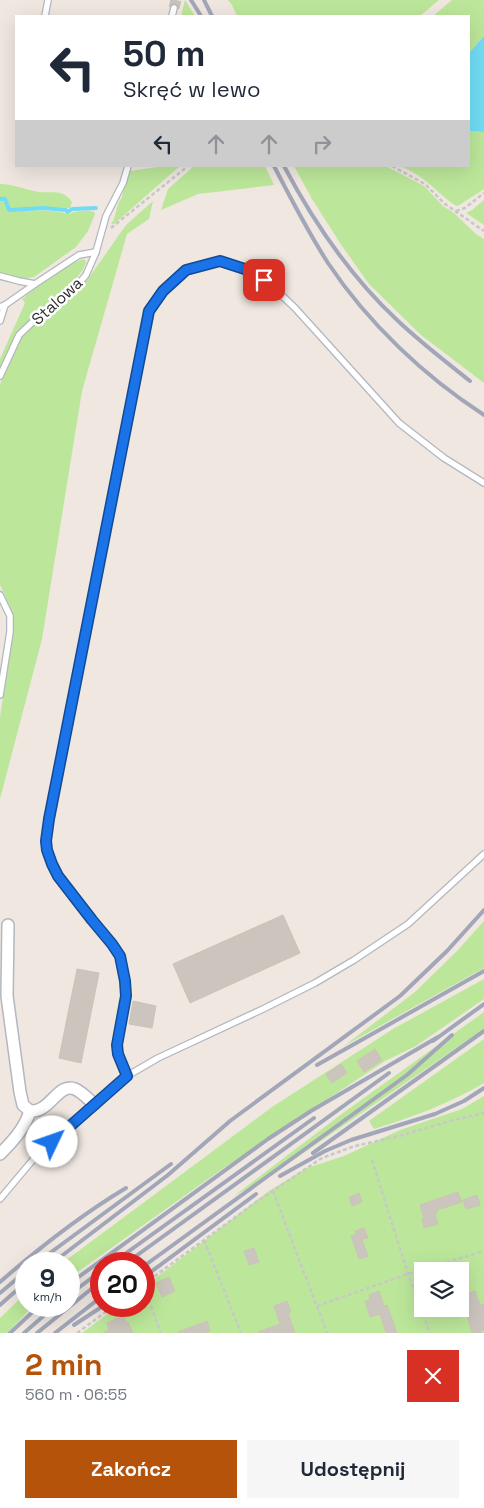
<!DOCTYPE html>
<html lang="pl">
<meta charset="utf-8">
<style>
:root{--surface:#fff;--page:#f6f6f7;--text:#1f2937;--muted:#747a83;--accent:#b45309}
body{margin:0;font-family:"Space Grotesk",sans-serif;background:var(--page);color:var(--text);height:100vh;display:flex;flex-direction:column;font-size:19px;white-space:nowrap}
*{box-sizing:border-box;margin:0}
p{font-size:16px;color:var(--muted)}
.icon{flex:none;width:28px;height:28px;fill:none;stroke:currentColor;stroke-width:2;stroke-linecap:round;stroke-linejoin:round}
.map{position:relative;height:1333px;overflow:hidden}
.details{display:flex;flex-direction:column;background:var(--surface);flex:1}
.details>*{flex:none}
.banner{position:absolute;left:15px;top:15px;width:455px;height:152px;border-radius:0px;box-shadow:0 5px 20px #0002;background:#fff;color:var(--text);overflow:hidden}
.controls{position:absolute;left:414px;top:1262px;display:grid;gap:10px}
.controls a{display:grid;place-items:center;width:55px;height:55px;border-radius:0px;background:var(--surface);box-shadow:0 5px 20px #0002;font-size:25px}
.speed{position:absolute;left:15px;top:1252px;display:flex;gap:10px;font-size:25px;font-weight:700;text-align:center}
.speed>*{display:grid;place-content:center;width:65px;height:65px;border-radius:50%;background:var(--surface);box-shadow:0 5px 20px #0002;line-height:1}
.speed small{font-size:12px;font-weight:400}
.speed .limit{border:8px solid #d22;background:#fff;color:#111}
.pin{position:absolute;display:grid;place-items:center;width:42px;height:42px;color:#fff;margin:-21px;border-radius:10px;box-shadow:0 2px 8px #0006}
.me{position:absolute;width:55px;margin:-28px;rotate:48deg;stroke-linejoin:round;filter:drop-shadow(0 0 4px #0008)}
.turn{display:flex;align-items:center;gap:18px;height:105px;padding:0 25px;font-size:22px}
.turn .icon{width:65px;height:65px;stroke-width:2.5}
.turn b{display:block;font-size:35px;line-height:42px}
.lanes{display:flex;align-items:center;height:48px;padding:0 25px;background:#0003;justify-content:center;gap:25px;direction:ltr}
.lanes .off{opacity:.35}
.round{display:grid;place-items:center;flex:none;width:52px;height:52px;border-radius:0px;background:var(--page)}
.summary{display:flex;align-items:center;justify-content:space-between;height:85px;padding:0 25px}
h1{font-size:30px;font-weight:600;line-height:38px;color:var(--accent)}
.cta{display:flex;gap:10px;margin-top:auto;padding:10px 25px}
.cta a{flex:1;height:58px;border-radius:0px;background:var(--accent);color:#fff;font-size:20px;font-weight:600;line-height:58px;text-align:center}
.cta a+a{background:var(--page);color:var(--text)}
.map>svg:first-child{display:block}
</style>
<div class="map">
<svg width="484" height="1333" viewBox="0 0 484 1333">
<rect width="100%" height="100%" fill="#efe7e0"/>
<g fill="#bce79a" fill-rule="evenodd">
<path d="M185,0L195,16H181Z"/>
<path d="M228,0H439L420,16H237L232,5Z"/>
<path d="M452,0H484V36L469,53V16H433Z"/>
<path d="M469,131L484,132V189L461,204L457,206L453,204C433,189 425,176 400,166H469Z"/>
<path d="M164,166H180L114,224H111L114,219L118,204L122,197L125,185L130,171Z"/>
<path d="M194,166H265L274,185L198,194L161,210L168,189Z"/>
<path d="M294,166H386L424,186L443,206L454,213L476,234L484,239V383L421,335L369,284L342,246L312,199Z"/>
<path d="M0,184C14,184 26,190 39,192C47,193 55,191 63,194C67,196 70,199 72,202L70,208H67L43,207L10,209L5,198L0,197Z"/>
<path d="M0,200H4L8,211C30,210 50,209 70,214C76,210 87,210 94,212L95,214L88,231L76,247L34,277L22,279L0,273Z"/>
<path d="M484,200V225L466,213L472,210Z"/>
<path d="M153,201L149,219L127,234L82,391L42,639L0,799V717L13,632L11,609L0,585V385L2,379L21,337L46,313L69,297L88,279L126,225Z"/>
<path d="M83,259L85,260L86,262L83,270L62,295L43,308L17,334L0,371V359L25,303L22,299C37,287 65,265 83,259Z"/>
<path d="M484,921V968L344,1046L415,992L457,951Z"/>
<path d="M484,979V999L416,1046L385,1061L218,1172L69,1278V1264H61L272,1107L393,1029Z"/>
<path d="M484,1012V1029L270,1176L234,1196L343,1113Z"/>
<path d="M484,1039V1083C449,1104 412,1117 374,1129L369,1121Z"/>
<path d="M484,1096V1333H82L118,1306H144V1287L269,1191L307,1168L344,1156L400,1130L462,1109ZM422,1271H460V1309H422Z"/>
<path d="M26,1293V1306H33L7,1333H0V1318Z"/>
</g>
<path fill="#70ddf4" d="M484,36V132L469,131V53Z"/>
<g fill="none" stroke-linecap="round" stroke-linejoin="round">
<path stroke="#70ddf4" stroke-width="4" d="M0,199H5L9,210L43,208L66,210L68,212L72,209L96,208"/>
</g>
<g fill="#cbc5be" stroke="#cbc3b9">
<path d="M283,915L300,953L190,1003L173,964Z"/>
<path d="M77,969L99,973L81,1063L59,1058Z"/>
<path d="M133,1001L156,1006L152,1028L129,1024Z"/>
<path d="M375,1049L382,1060L364,1072L357,1061Z"/>
<path d="M341,1064L347,1073L332,1083L326,1074Z"/>
<path d="M458,1192L462,1202L437,1210V1213L435,1214L438,1224L424,1228L422,1219L424,1218L420,1205Z"/>
<path d="M359,1193L362,1202L352,1206L349,1197Z"/>
<path d="M477,1195L480,1205L466,1209L463,1200Z"/>
<path d="M364,1228L368,1238L362,1239L368,1256L359,1259L351,1236L356,1235L355,1231Z"/>
<path d="M254,1248L259,1262L249,1265L244,1251Z"/>
<path d="M169,1277L175,1291L162,1297L156,1283Z"/>
<path d="M379,1291L384,1306L387,1305L397,1333H386L380,1314L370,1317L365,1301L370,1300L369,1295Z"/>
<path d="M475,1291L480,1305L484,1304V1330L481,1331L482,1333H472L461,1295Z"/>
<path d="M287,1301L291,1312L288,1313L295,1333H258V1332L280,1324L274,1306Z"/>
<path d="M123,1316L127,1323L128,1322L133,1333H103L109,1330L107,1323Z"/>
<path d="M207,1321L210,1331L204,1333H178V1332Z"/>
</g>
<g fill="none" stroke-linecap="round" stroke-linejoin="round">
<path stroke="#c8c2bc" stroke-width="11" stroke-dasharray="11 5.5" stroke-linecap="butt" d="M174,8L176,0"/>
<defs>
<g id="lane">
<path d="M45,16L48,0"/>
<path d="M172,16L174,8"/>
<path d="M0,276L19,281L35,284L79,255L96,252"/>
<path d="M0,307L5,305L35,284"/>
<path d="M0,321L5,305"/>
<path d="M0,376L19,335L44,311L68,296L86,275L96,252L106,216L123,183L128,166"/>
<path d="M0,595L10,616V632L0,695"/>
<path d="M127,1076L118,1054L117,1045L127,996L125,981L120,956L113,944L92,920L58,876L52,864L47,849L46,841L49,819L149,311L163,291L186,270L220,261L254,272L274,288L295,308L399,423L444,458L484,483"/>
<path d="M0,1199L37,1155L127,1076L158,1058L263,1009L315,983L354,960L408,924L484,854"/>
</g>
<g id="street">
<path d="M8,925L7,996L20,1092L23,1105L30,1111C50,1113 58,1082 75,1089C82,1092 88,1099 94,1104"/>
<path d="M0,1154C13,1141 25,1128 30,1111"/>
</g>
</defs>
<use href="#lane" stroke="#b3b7c1" stroke-width="8"/>
<use href="#street" stroke="#b3b7c1" stroke-width="14"/>
<g stroke="#c8c8c8" stroke-width="2.5" stroke-dasharray="4 2.5" stroke-linecap="butt">
<path d="M392,166L425,184L445,204L484,231"/>
<path d="M456,211L465,208L484,193"/>
<path d="M111,228L188,166"/>
<path d="M372,1160L408,1274L430,1333"/>
<path d="M273,1191L327,1333"/>
<path d="M204,1240L241,1333"/>
<path d="M144,1284L256,1202L322,1158L355,1146L399,1136L450,1121L484,1113"/>
<path d="M144,1288L161,1333"/>
<path d="M317,1306L408,1274L484,1251"/>
<path d="M77,1333L114,1306"/>
</g>
<use href="#lane" stroke="#fff" stroke-width="5.5"/>
<use href="#street" stroke="#fff" stroke-width="11"/>
<g stroke="#a1a7b8" stroke-width="4">
<path d="M191,0L201,16"/>
<path d="M204,0L212,16"/>
<path d="M274,166C291,199 308,232 328,263C368,323 424,376 484,415"/>
<path d="M284,166C314,223 350,276 397,320C420,342 445,361 470,381"/>
<path d="M433,1041L484,1004"/>
<path d="M317,1065L484,971"/>
<path d="M313,1153L484,1031"/>
<path d="M280,1176L325,1151L351,1140L435,1114L464,1101L484,1088"/>
<path d="M35,1264L171,1164"/>
<path d="M51,1264L168,1175L230,1121L400,996L447,951L484,910"/>
<path d="M111,1264L314,1118"/>
<path d="M125,1264L389,1073"/>
<path d="M144,1266L407,1075L452,1035"/>
<path d="M144,1277L256,1194"/>
<path d="M0,1282C39,1248 81,1215 126,1188"/>
<path d="M69,1284L268,1139L311,1111L438,1037"/>
<path d="M0,1293L26,1271"/>
<path d="M69,1295L101,1271"/>
<path d="M0,1305L26,1282"/>
<path d="M74,1325L103,1306"/>
<path d="M10,1333L39,1306"/>
<path d="M24,1333L55,1306"/>
<path d="M37,1333L101,1281"/>
<path d="M55,1333L101,1297"/>
</g>
</g>
<g fill="none" stroke-linecap="round" stroke-linejoin="round">
<defs>
<path id="route" d="M52,1142L127,1076L118,1054L117,1045L126,996L125,981L120,956L112,944L92,920L58,876L52,864L47,850L46,841L49,819L149,311L163,291L186,270L220,261L254,272L264,280"/>
</defs>
<use href="#route" stroke="#114b97" stroke-width="12"/>
<use href="#route" stroke="#1a73e8" stroke-width="9"/>
</g>
<g text-anchor="middle" dominant-baseline="central" stroke-width="5" stroke-linejoin="round" paint-order="stroke">
<g font-size="16" fill="#2d2d2d" stroke="#fff">
<text transform="translate(57 301) rotate(-42)">Stalowa</text>
</g>
</g>
</svg>
<div class="controls">
<a><svg class="icon" aria-label="layers" viewBox="0 0 24 24"><path d="M12 4l9 5-9 5-9-5zM3 14l9 5 9-5"/></svg></a>
</div>
<div class="speed"><div>9<small>km/h</small></div><div class="limit">20</div></div>
<div class="pin" style="left:264px;top:280px;background:#d93025"><svg class="icon" aria-label="arrive" viewBox="0 0 24 24"><path d="M6 21V4h12l-3 4 3 4H6"/></svg></div>
<svg class="me" style="left:52px;top:1142px" viewBox="-20 -20 40 40"><circle r="19" fill="#fff"/><path d="M0-13L10 11 0 6-10 11z" fill="#1a73e8"/></svg>
<div class="banner">
<div class="turn"><svg class="icon" aria-label="left" viewBox="0 0 24 24"><path d="M17 20v-9H6M10 6l-5 5 5 5"/></svg><div><b>50 m</b>Skręć w lewo</div></div>
<div class="lanes"><svg class="icon" aria-label="left" viewBox="0 0 24 24"><path d="M17 20v-9H6M10 6l-5 5 5 5"/></svg><svg class="icon off" aria-label="ahead" viewBox="0 0 24 24"><path d="M12 20V5M6 11l6-6 6 6"/></svg><svg class="icon off" aria-label="ahead" viewBox="0 0 24 24"><path d="M12 20V5M6 11l6-6 6 6"/></svg><svg class="icon off" aria-label="right" viewBox="0 0 24 24"><path d="M7 20v-9h11M14 6l5 5-5 5"/></svg></div>
</div>
</div>
<section class="details">
<div class="summary"><div><h1>2 min</h1><p>560 m · 06:55</p></div><a class="round" style="background:#d93025;color:#fff"><svg class="icon" aria-label="close" viewBox="0 0 24 24"><path d="M6 6l12 12M18 6L6 18"/></svg></a></div>
<div class="cta"><a>Zakończ</a><a>Udostępnij</a></div>
</section>
